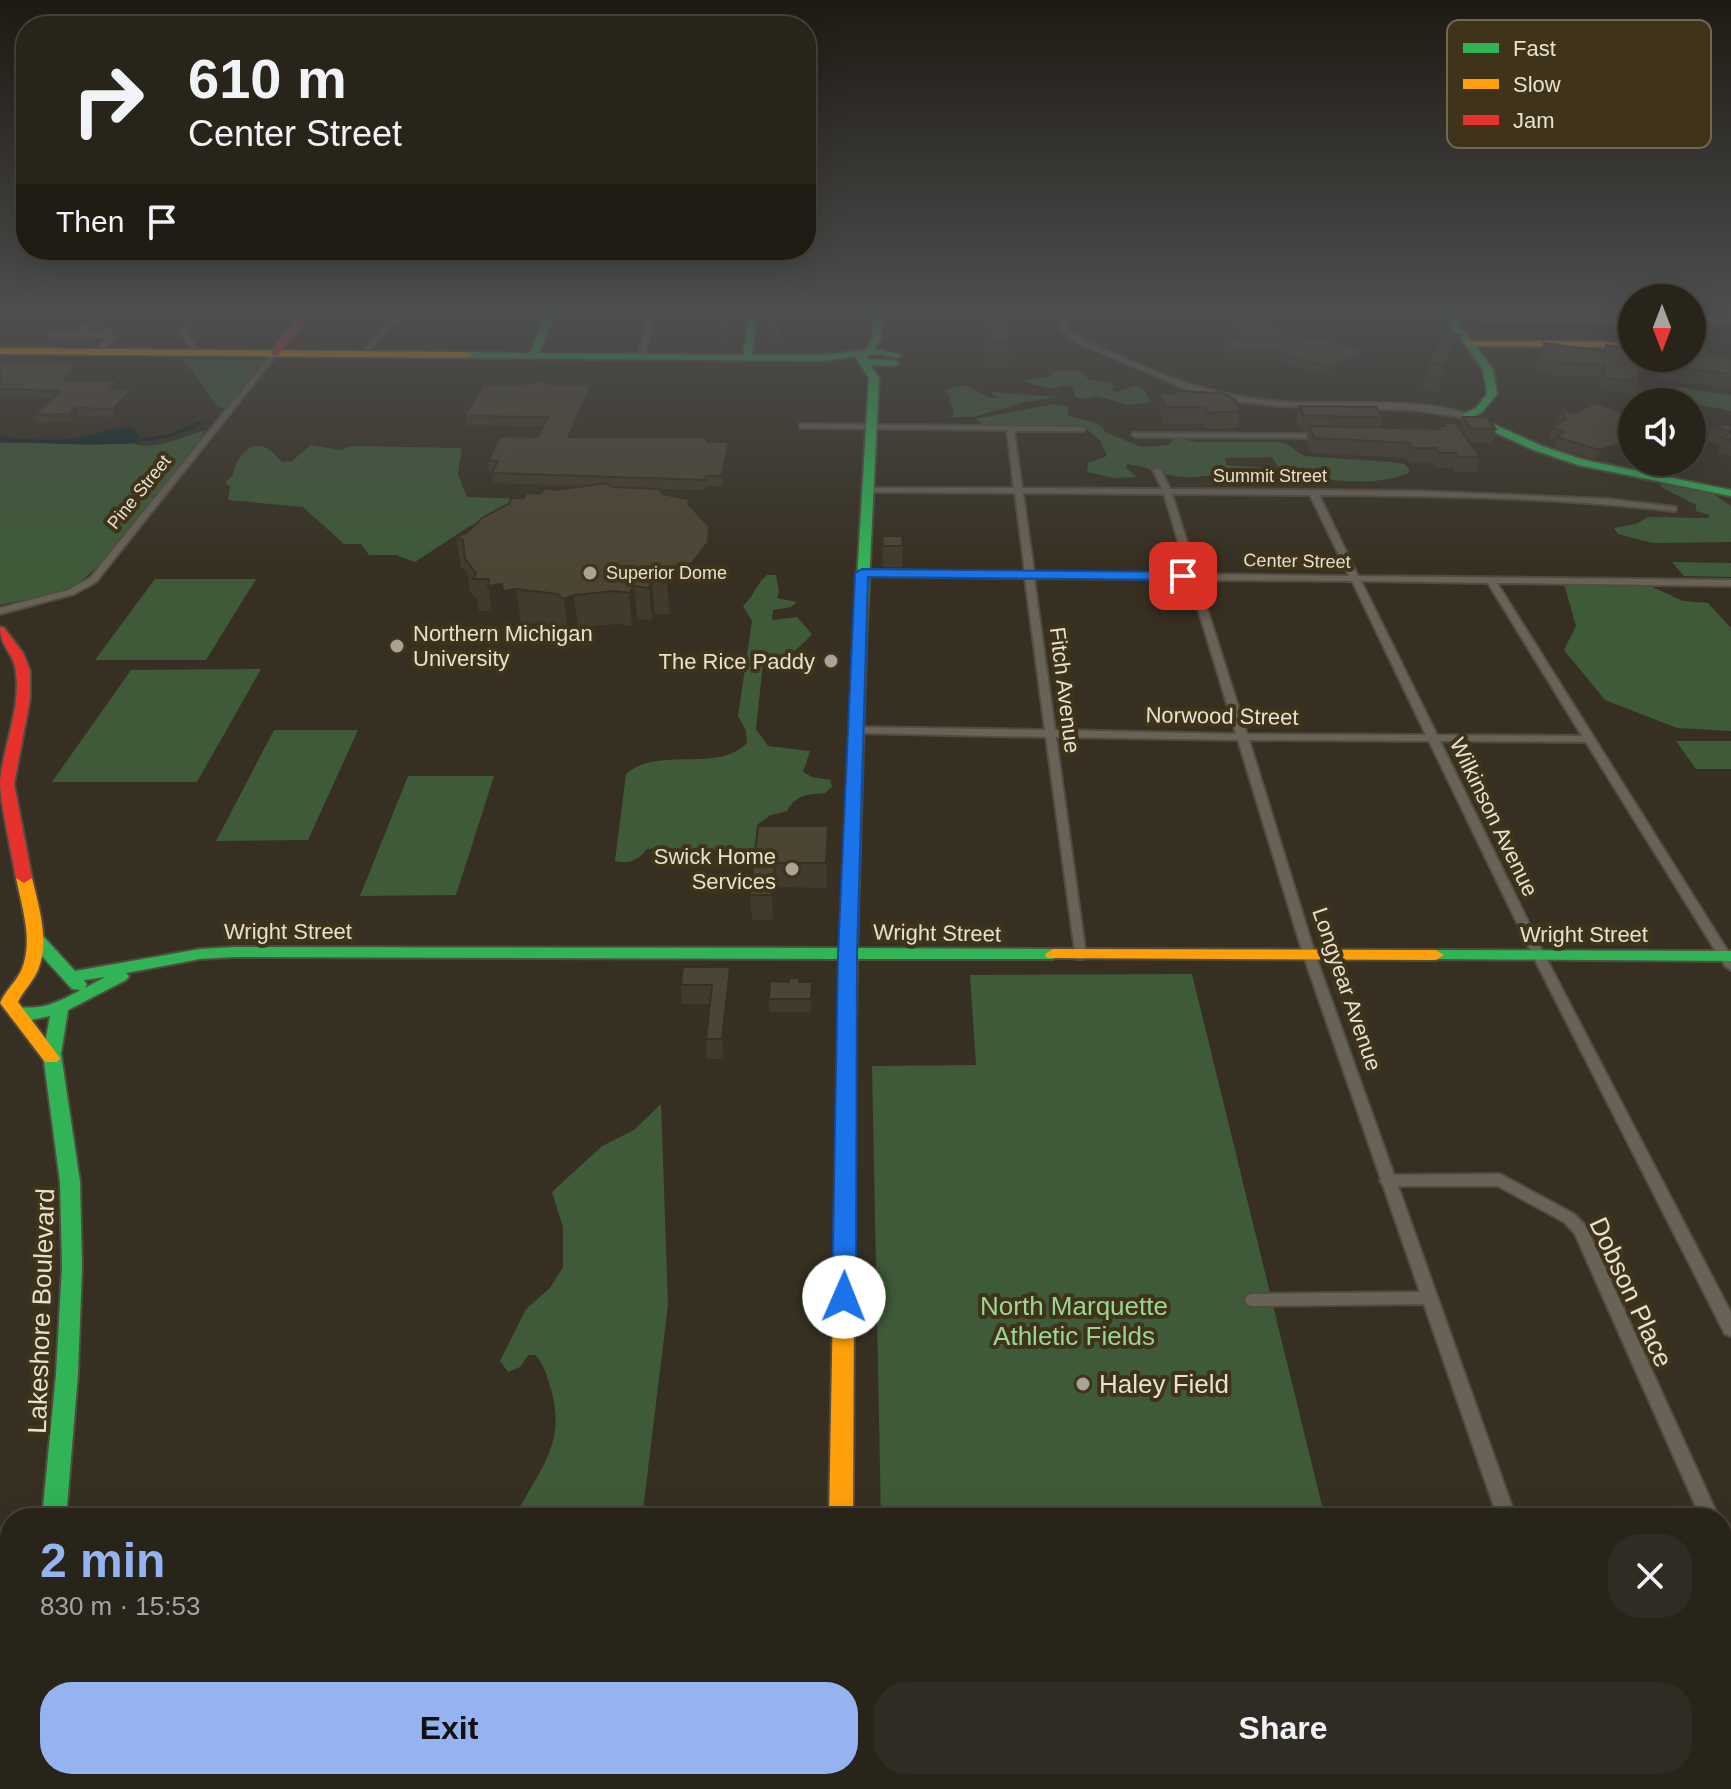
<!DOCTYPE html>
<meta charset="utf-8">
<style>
:root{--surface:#29241a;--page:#312c23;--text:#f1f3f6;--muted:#a5a4a2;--line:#454139;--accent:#95b2f1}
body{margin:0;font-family:Helvetica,sans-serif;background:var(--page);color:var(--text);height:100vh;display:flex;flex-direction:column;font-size:30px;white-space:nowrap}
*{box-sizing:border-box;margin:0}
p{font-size:26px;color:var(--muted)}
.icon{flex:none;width:44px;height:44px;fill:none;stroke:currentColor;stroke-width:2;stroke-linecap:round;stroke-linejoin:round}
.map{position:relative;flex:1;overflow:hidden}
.panel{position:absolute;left:0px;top:1508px;width:1732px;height:282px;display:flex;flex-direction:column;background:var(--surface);border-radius:32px 32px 0 0;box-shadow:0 8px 32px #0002,0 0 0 2px var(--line)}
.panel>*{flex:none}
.top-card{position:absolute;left:16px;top:16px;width:800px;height:244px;border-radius:32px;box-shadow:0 8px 32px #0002,0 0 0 2px var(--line);background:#29241a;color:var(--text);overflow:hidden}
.needle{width:52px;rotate:180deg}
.buttons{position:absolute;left:1618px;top:284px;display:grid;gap:16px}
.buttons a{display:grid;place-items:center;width:88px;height:88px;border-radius:50%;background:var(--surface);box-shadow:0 8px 32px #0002,0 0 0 2px var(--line);font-size:40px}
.pin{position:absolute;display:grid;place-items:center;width:68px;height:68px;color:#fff;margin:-34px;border-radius:16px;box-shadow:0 4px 12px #0006}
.me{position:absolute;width:88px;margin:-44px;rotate:1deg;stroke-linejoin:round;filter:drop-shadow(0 0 6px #0008)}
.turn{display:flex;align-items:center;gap:28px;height:168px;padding:0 40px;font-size:36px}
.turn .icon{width:104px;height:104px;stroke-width:2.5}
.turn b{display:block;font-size:56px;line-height:68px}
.then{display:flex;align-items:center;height:76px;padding:0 40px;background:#0003;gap:16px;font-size:30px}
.round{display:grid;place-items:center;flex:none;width:84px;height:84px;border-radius:32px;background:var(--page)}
.headline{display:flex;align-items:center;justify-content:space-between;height:136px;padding:0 40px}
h1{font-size:48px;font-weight:700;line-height:60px;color:var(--accent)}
.primary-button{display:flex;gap:16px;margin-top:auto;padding:16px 40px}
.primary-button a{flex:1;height:92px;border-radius:32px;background:var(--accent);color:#111;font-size:32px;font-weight:700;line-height:92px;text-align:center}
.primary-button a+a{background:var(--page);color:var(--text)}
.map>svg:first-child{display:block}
</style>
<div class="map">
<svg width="1731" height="1789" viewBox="0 0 1731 1789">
<rect width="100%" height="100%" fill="#373022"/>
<g fill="#3e5a38">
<path d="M183,359L265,360L226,409L218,407Z"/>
<path d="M1053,371H1080L1089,380L1110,382L1114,387L1112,390L1116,392L1135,386L1145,390L1150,402L1129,405L1096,396L1087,399L1075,397L1073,387L1064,385L1051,389L1024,382L1026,380L1048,377Z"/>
<path d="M965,385L988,397L1009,398L995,396L991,392L1058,397L1025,402L973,417H952L954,410L949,402L951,397L944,390Z"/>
<path d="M1677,387L1731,395V411L1682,401L1673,389Z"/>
<path d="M1054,404L1068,407V416L1097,423L1107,433L1141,447L1168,445L1175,438L1198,442H1278L1287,444L1304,456L1390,462L1404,464L1410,469L1408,473C1369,489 1318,480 1279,468L1272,457L1225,458L1227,465L1265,468L1281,476C1256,486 1250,479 1226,476C1212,474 1197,478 1182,477C1164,476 1147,466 1127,464L1126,468L1137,477L1115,478L1087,472L1088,463L1107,456L1100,440L1088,430L982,424L975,419Z"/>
<path d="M204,431C197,453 98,572 78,583C55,596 25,599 0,605V443L134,444C158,451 181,436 204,431Z"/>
<path d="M311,445L341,450L351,446L462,448L458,475L467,497L522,499L536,506L470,526L415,562L396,555H369L361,544H344L303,507L228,500L230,487L225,482L233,475C235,459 250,437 268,449C274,452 277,458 283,462L292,461Z"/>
<path d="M1661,484L1712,493L1731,506V542L1653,543L1618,534L1614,528L1636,524L1648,517L1709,518V515L1696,511V505L1665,489L1660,486Z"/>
<path d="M1672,562L1731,563V577L1684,576Z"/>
<path d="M767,575H776L779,592L777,598L797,602L791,607L773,610L772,620L797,617L812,634C797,650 786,661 763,663L756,729L768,746L810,751L803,772L812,777L830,780L832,787L825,793C808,794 795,795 787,811L771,815L758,824L757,845L746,854L658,848L647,849C637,861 630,864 615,861L626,774C659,745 716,774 747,743L746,731L738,716L752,621L743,606C754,596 756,584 767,575Z"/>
<path d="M155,579H256L206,660H95Z"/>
<path d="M1564,584L1650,586L1683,601L1708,603L1731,628V731L1677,728L1605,700L1564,650L1576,626Z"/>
<path d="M261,669L197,782H52L131,670Z"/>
<path d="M274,730H358L308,840L216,841Z"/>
<path d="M1676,741H1731V769H1696Z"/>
<path d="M408,776H494L456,895L360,896Z"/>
<path d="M1192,974L1325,1518H881L872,1066L976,1065L970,975Z"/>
<path d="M661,1104L668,1305L642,1518H514C540,1468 569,1442 549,1383C546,1372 543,1363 535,1355H528L520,1367L508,1372L500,1361L526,1309L550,1288L563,1267V1227L552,1192L602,1146L634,1130Z"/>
<path d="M503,1780H611L610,1789H504Z"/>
<path d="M886,1780H1388L1391,1789H886Z"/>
</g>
<path fill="#112927" d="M198,422L204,423C149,454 62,443 0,441V435L10,438C32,439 55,441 76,438C97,436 112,425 134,428L140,439L170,434Z"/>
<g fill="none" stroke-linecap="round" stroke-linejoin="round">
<defs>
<g id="street">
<path d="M192,313H198L197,315H648L649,313H655V315L1058,316V313H1064L1065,316H1275L1278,318L1277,319L1066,320L1068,330C1087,344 1108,351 1128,360C1194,389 1240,402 1312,403C1353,403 1436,399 1471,416L1467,418L1414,410L1280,406L1231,401L1184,388L1078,343L1063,332L1059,320L654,319L645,355L642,357L639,355L647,319H397L364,355L361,353L362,352L390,319H194L185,331L201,353L198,355L196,354L179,331Z"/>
<path d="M1450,317L1632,318V322L1448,320L1447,319Z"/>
<path d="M99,319L115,338L100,353L95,352L108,337H50L47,335C55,332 66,335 74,332C84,327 87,320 99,319ZM97,323L105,333H81L93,324Z"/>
<rect x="1692" y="319" width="39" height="4"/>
<path d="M1692,342L1707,355L1705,361L1700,360V355L1692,348Z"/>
<path d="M273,352L278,353L96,582L74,594L0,614V608L68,590L90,578Z"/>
<path d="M800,424L1084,427V431H1014L1022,488L1162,489L1153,470L1157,468L1161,470L1170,489L1415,491L1608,499L1676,507V511H1673C1556,497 1437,496 1319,495L1358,576L1731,580V586L1497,583L1731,956V970L1725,966L1586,742L1440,741L1545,956L1731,1313V1336L1725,1334L1533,956L1429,741L1249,740L1316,957L1394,1175L1500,1174L1574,1214L1586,1226L1719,1518H1701L1575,1234L1564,1222L1498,1186H1398L1516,1518H1498L1424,1304L1253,1306L1247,1305L1245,1300L1247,1295L1253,1294L1420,1292L1383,1185L1380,1181L1381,1179L1304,957L1238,740L1056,737L1086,956L1084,959H1076L1046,737L856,733L851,730L856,727L1045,730L1025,578L862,576L858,573L862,570L1025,572L1015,493L867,492L863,490L867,488H1014L1007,430L803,428H800ZM1023,493L1164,494L1188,574L1034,572ZM1172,494L1310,495L1349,576L1197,574ZM1034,578L1189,579L1236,734L1055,730ZM1198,580L1352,581L1426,735L1247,734ZM1361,581L1488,583L1582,736L1437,735Z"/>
<path d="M1133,433L1320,434L1324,436L1320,438L1136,437L1132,435Z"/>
<path d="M1625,451L1632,452V456L1625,455Z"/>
<path d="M1647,462H1655L1654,478L1647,476Z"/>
<path d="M1585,1780H1605L1608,1789H1588Z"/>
</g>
<g id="fast">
<path d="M547,313H555L539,353L743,355L749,313H757L752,355H822L866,350L873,337L872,313H880L881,337L875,349L902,355L897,358L880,354L869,355L866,359L894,360L899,363L894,366L870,365L879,378L866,645L857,948L1053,949L1061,954L1053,959H857L855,1090L853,1095H839L837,1090L840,959L234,957L200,959L126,973L129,976L126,980L68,1010L61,1054L80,1182L82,1267L78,1374L66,1518H42L56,1374L62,1267L60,1182L43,1054L50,1016L31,1020L11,1017L8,1013L11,1009C22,1006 33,1009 44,1006C57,1003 69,996 81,990L72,989L31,944L29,940L31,936H43L75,971L200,949L234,947L840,948L853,645L869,378L856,359L858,356L822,361L467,358L462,355L467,352L530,353ZM105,977L85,988L87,985L84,980Z"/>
<path d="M1441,313H1450L1493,369L1497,394L1482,412L1475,416L1542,446L1584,460L1731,490V496L1578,465L1534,450L1463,418V414L1476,408L1487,394L1483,369Z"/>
<path d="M1436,950L1731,951V961L1430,959L1428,955Z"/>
</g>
<g id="slow">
<path d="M1465,341H1598L1632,345V351L1598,347L1468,346L1465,345Z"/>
<path d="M0,348L467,352L472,355L467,358L0,354Z"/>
<path d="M24,873L32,878C39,908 50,941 38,970C33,982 23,991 18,1002L60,1058L57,1062H45L0,1003C5,991 15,983 21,971C34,942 22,908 16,878Z"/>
<path d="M1053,949L1436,950L1444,955L1436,960L1047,958L1045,954Z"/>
<path d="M846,1083L853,1085L855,1090L853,1518H829L837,1090L839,1085Z"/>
</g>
<g id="jam">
<path d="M301,313H310L278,355H272V351Z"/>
<path d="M0,627L4,628L23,653L30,671V699L14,784L32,878L24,883L16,878C12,854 0,802 0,781C4,745 21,708 16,672C14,652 0,647 0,627Z"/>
<path d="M12,1780H40L39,1789H11Z"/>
<path d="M825,1780H853L852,1789H824Z"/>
</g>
</defs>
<use href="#street" stroke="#514c40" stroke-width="4"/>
<use href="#fast" stroke="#514c40" stroke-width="4"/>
<use href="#slow" stroke="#514c40" stroke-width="4"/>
<use href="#jam" stroke="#514c40" stroke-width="4"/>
<use href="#street" fill="#686257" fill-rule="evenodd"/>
<use href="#fast" fill="#30b455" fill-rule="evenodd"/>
<use href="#slow" fill="#ff9f0a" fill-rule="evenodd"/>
<use href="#jam" fill="#e5322d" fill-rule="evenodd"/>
</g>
<g fill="#423b2d">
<path d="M1620,313H1632V342L1627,341L1615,330Z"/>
<path d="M783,315V322L779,352H767L768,330H764V323Z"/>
<path d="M1231,315L1284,336L1367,351L1365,360L1329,376L1273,360L1227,359L1221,346L1222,337H1236L1229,324Z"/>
<path d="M729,319L730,343H718L717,330Z"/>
<path d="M983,321L1011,342L1009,369H985L982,347Z"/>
<path d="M1460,335L1454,361L1438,393L1422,388L1428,361Z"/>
<path d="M1544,343L1605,352L1606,345L1639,381L1635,394L1601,390L1602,376H1554L1533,370L1536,358L1542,351Z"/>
<path d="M1659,358H1731V388L1659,380L1658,363Z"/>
<path d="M0,362L80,363L82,370L79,373L80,377L75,381L118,383L120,389L135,397L115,417L78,416L72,422L36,423L34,415L52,398L0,397Z"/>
<path d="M548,384L593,394L574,437L708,442L730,452L723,486H707L705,490L629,488L689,499V506L711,557V574L695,594L671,609L670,614H655L652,620L637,619L632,626L619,624L578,627L568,632L561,627L521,622L508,624L507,617L493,618L492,611H479L477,599L470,591L467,571L461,568L456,537L467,533L524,498L557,490L585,486L493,483L492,473L493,471H489L488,461L538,437L543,426L466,425L464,416Z"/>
<path d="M1173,391L1240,411L1238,428L1206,430L1203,424H1163L1159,411L1160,394H1172Z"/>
<path d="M1299,406L1382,417L1380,428L1437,429L1438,426H1443V423L1460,428L1463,417L1496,429L1493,443H1471L1480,457L1477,472H1455L1453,468H1436L1432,462H1408L1406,458L1312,453L1306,441L1308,431H1301L1296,420Z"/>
<path d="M1560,408L1574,413L1632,415V448L1597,460L1554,447L1556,440L1549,437L1552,428L1560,423L1558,418Z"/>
<path d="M1731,424V456L1718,453L1721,445L1707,441L1712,426Z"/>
<path d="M882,536L903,546L902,567H883Z"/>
<path d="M758,826L828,850L827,888L776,887L773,920H752L750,895Z"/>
<path d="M683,967L731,986L724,1059H707L706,1039L710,1004H682L681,985Z"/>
<path d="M799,982H812L811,1012H769V999Z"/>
</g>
<g fill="#363024">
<path d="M783,315V322L779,352L778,345Z"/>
<path d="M1460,335L1454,361L1438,393L1444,365Z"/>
<path d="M1367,351L1365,360L1329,376L1330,367Z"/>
<path d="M80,363L82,370L79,373L80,377L66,388L64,380L72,369Z"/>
<path d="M118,383L120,390L111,389Z"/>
<path d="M592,384L593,394L569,447L568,437Z"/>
<path d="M133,389L135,397L115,417L113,409Z"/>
<path d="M75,408L78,416L72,422L70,414Z"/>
<path d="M1632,439V448L1597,460L1600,450Z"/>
<path d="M729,442L730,452L723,486L722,476Z"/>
<path d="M709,526L711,574L695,594L671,609L670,614L667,582L668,576Z"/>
<path d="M652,581L655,614L652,620L649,588Z"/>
<path d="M502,584L516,589L521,622L508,624L507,617L493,618L488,586Z"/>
<path d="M634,586L637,619L632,626L629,593Z"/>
<path d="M574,595L578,627L568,632L564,599Z"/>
<path d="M828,826V850L827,888L826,863Z"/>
<path d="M775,863L776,887L773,920L772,895Z"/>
<path d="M730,967L731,986L724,1059L722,1039Z"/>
</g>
<g fill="#4d4534" stroke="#363024" stroke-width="2">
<path d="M1620,313H1632V324Z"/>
<path d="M765,315H783L778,345H767L769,323H764Z"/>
<path d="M1231,315H1269L1273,317L1284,336L1326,339L1367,351L1330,367L1274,351L1228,350L1222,337L1241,338Z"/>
<path d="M720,319H729V330H717Z"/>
<path d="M983,321H1007L1011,342H987Z"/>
<path d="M1444,332L1460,335L1444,365L1428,361Z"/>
<path d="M1544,343L1606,352V345L1632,348V358H1638L1639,381L1604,378L1605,364L1557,363L1536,358L1544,349Z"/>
<path d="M1692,353L1731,358V374L1664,366L1663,358H1692Z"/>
<path d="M0,362L80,363L72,369H77L64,380L114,381L118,383L111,389H133L113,409L75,408L70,414L34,415L60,391L0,389Z"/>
<path d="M540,380L548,384H592L568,437H699L707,438V442H729L722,476H706L705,480L492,473L498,461H488L500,436L538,437L548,417L464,416L484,384H524Z"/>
<path d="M1173,391L1222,393L1235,399L1240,411L1208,413L1205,407H1165L1160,394H1174Z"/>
<path d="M1595,403L1632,415V439L1600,450L1556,437L1564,432L1552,428L1566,419L1560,408L1574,413Z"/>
<path d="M1299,406L1376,407L1382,417L1304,416Z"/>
<path d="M1463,417H1487L1496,429H1471Z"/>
<path d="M1443,423H1456L1480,457H1459L1456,453H1439L1436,448H1412L1409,443L1315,438L1309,426L1440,429L1438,426H1445Z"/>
<path d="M1731,424V432L1712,426Z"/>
<path d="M1731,432V440L1723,438Z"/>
<path d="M606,483L613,487L659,489L662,494L689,499L688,504L709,526L708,542L693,562L668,576L667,582L652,581L649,588L634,586L629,593L616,591L574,595L564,599L557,594L516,589L503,591L502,584L488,586L489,579H473L476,573L465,559L463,540L456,537L467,533L482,518L510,503L511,498H524L526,493L540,494L545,488L557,490Z"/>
<path d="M882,536H902L903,546H883Z"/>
<path d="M758,826H828L826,863H775L772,895H750Z"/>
<path d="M683,967H730L722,1039H706L712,985H681Z"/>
<path d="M789,978H799V982H812L811,999H769L770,981L789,982Z"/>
</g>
<linearGradient id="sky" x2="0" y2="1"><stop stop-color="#1e1a13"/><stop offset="0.55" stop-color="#4d4e4f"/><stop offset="1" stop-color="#4d4e4f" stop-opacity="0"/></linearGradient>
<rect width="1731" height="564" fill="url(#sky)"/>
<path fill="#1a73e8" stroke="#114b97" stroke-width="2" d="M862,569L1183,572L1190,576L1183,580L868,577L857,954L856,1297L852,1304L844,1307L835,1304L832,1297L838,954L855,573Z"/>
<g fill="#aaa294" stroke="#3f331a" stroke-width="3">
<circle cx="590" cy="573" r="8"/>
<circle cx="397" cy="646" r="8"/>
<circle cx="831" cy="661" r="8"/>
<circle cx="792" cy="869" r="8"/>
<circle cx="1083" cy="1384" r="8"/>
</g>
<g text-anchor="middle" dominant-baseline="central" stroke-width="8" stroke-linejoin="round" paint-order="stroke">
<g font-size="18" fill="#e8e0d1" stroke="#3f331a">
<text x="1270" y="476">Summit Street</text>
<text transform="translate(139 492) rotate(-51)">Pine Street</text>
<text transform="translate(1297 561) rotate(1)">Center Street</text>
</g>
<g font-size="18" fill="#e8e0d1" stroke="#3f331a" text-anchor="start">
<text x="606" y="573">Superior Dome</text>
</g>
<g font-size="22" fill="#e8e0d1" stroke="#3f331a" text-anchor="end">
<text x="413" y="633" text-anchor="start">Northern Michigan<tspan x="413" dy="25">University</tspan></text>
<text x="815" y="661">The Rice Paddy</text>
<text x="776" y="856">Swick Home<tspan x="776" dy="25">Services</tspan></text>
</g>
<g font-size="22" fill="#e8e0d1" stroke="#3f331a">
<text transform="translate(1065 690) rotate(83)">Fitch Avenue</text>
<text transform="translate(1222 716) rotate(1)">Norwood Street</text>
<text transform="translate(1494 817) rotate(64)">Wilkinson Avenue</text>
<text x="288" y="931">Wright Street</text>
<text transform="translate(937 933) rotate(1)">Wright Street</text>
<text x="1584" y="934">Wright Street</text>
<text transform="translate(1347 989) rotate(71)">Longyear Avenue</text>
</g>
<g font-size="26" fill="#e8e0d1" stroke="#3f331a">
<text transform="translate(1631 1292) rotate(65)">Dobson Place</text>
<text transform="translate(41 1311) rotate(-88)">Lakeshore Boulevard</text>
</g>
<g font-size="26" fill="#99d694" stroke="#3f331a">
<text x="1074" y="1306">North Marquette<tspan x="1074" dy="30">Athletic Fields</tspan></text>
</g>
<g font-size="26" fill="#e8e0d1" stroke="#3f331a" text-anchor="start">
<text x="1099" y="1384">Haley Field</text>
</g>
</g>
<rect x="1447" y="20" width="264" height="128" rx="12" fill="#3f331a" stroke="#726751" stroke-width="2"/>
<rect x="1463" y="43" width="36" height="10" fill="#30b455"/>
<rect x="1463" y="79" width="36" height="10" fill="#ff9f0a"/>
<rect x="1463" y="115" width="36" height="10" fill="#e5322d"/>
<g font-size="22" fill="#e8e0d1">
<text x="1513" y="56">Fast</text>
<text x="1513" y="92">Slow</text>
<text x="1513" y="128">Jam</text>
</g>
</svg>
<div class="buttons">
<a><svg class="needle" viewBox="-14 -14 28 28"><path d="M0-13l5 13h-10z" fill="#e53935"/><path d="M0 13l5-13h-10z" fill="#a5a4a2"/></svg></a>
<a><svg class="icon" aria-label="sound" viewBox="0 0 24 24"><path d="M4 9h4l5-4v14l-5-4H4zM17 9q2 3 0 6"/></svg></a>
</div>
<div class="pin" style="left:1183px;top:576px;background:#d93025"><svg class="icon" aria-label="arrive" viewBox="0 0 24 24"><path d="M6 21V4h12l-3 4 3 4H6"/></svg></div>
<svg class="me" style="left:844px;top:1297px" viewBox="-20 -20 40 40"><circle r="19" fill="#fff"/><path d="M0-13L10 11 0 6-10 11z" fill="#1a73e8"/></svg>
<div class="top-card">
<div class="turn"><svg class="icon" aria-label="right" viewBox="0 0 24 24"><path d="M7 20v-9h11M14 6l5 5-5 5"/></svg><div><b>610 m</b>Center Street</div></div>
<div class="then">Then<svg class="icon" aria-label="arrive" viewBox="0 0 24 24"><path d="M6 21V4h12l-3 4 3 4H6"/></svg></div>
</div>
<section class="panel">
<div class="headline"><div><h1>2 min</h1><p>830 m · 15:53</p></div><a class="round"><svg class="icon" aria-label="close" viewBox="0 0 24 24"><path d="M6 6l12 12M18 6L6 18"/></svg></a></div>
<div class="primary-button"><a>Exit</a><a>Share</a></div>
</section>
</div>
